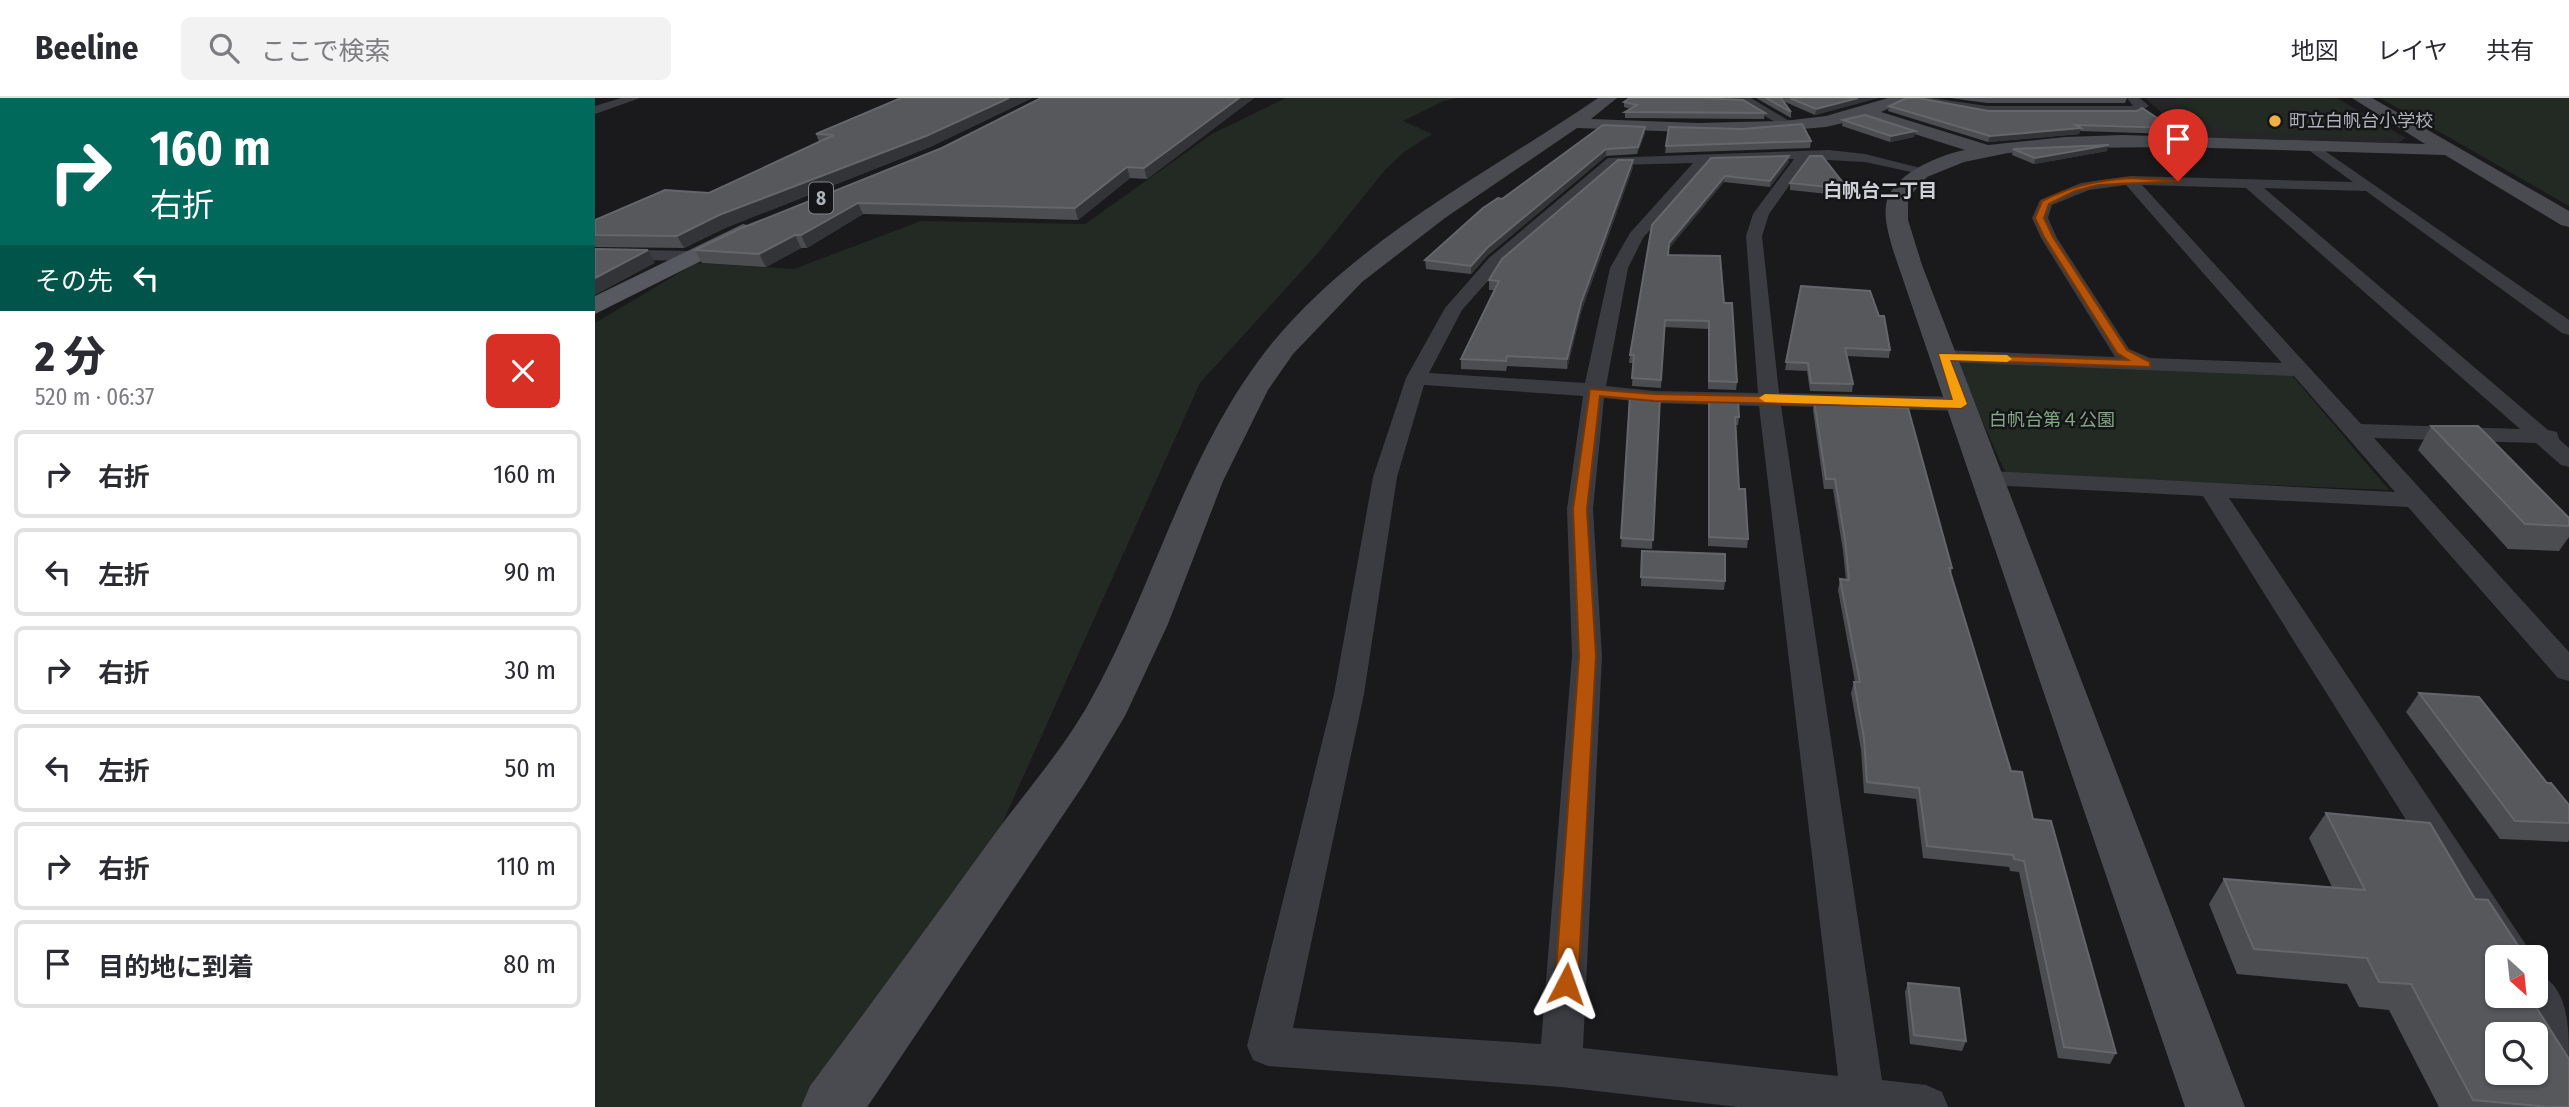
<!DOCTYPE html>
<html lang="ja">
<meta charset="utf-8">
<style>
:root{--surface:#fff;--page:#f2f2f3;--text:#2b2b33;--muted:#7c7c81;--line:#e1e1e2}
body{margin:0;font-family:"Fira Sans Condensed","Noto Sans JP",sans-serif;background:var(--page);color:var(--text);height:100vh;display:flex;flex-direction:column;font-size:26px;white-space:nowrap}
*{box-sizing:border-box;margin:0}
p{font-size:23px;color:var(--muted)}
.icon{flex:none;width:38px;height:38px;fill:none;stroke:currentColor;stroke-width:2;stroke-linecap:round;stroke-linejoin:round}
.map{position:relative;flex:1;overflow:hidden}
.panel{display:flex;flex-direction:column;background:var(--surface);width:595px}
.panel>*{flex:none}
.banner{background:#00695c;color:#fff;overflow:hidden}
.needle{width:46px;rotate:153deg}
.controls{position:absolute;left:1890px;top:847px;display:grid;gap:14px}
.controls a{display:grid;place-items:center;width:63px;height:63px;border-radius:10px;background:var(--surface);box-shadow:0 2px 5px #0004;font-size:35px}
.pin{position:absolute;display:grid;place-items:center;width:60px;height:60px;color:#fff;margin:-72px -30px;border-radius:50% 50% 50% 0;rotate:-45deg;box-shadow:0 0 7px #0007}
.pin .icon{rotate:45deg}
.me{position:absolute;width:77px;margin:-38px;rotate:4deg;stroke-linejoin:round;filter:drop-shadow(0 0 5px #0008)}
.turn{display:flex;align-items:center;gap:24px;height:147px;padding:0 35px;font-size:32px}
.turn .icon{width:91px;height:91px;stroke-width:2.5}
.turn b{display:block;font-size:49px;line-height:60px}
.then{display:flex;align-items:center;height:66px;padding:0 35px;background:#0003;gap:14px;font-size:26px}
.round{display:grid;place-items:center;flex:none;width:74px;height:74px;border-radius:10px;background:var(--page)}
.head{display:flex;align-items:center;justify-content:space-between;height:119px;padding:0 35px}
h1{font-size:42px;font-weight:800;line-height:52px}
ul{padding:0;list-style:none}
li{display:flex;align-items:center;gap:21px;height:88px;margin:0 14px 10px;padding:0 21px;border:4px solid var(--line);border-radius:10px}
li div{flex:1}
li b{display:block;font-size:26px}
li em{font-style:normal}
header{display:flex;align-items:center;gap:42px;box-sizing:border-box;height:98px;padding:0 35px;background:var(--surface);border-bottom:2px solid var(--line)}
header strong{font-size:33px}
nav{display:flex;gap:38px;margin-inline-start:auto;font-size:24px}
.search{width:490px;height:63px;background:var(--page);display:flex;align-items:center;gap:18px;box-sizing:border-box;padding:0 24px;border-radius:10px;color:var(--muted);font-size:26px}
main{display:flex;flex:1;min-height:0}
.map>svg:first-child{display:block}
</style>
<header>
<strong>Beeline</strong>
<div class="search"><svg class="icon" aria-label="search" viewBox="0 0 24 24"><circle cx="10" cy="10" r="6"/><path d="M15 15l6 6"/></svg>ここで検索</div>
<nav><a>地図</a><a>レイヤ</a><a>共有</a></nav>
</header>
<main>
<section class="panel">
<div class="banner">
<div class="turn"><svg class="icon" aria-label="right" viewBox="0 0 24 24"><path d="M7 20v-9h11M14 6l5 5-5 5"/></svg><div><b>160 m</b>右折</div></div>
<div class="then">その先<svg class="icon" aria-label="left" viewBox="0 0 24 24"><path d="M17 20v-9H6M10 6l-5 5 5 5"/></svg></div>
</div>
<div class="head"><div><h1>2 分</h1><p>520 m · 06:37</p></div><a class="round" style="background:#d93025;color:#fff"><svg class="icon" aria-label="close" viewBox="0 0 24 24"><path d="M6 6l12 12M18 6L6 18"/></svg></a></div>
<ul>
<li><svg class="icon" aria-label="right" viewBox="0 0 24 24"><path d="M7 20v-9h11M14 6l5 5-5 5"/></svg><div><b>右折</b></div><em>160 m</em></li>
<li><svg class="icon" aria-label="left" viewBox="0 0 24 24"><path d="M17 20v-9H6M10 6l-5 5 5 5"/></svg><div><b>左折</b></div><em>90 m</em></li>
<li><svg class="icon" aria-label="right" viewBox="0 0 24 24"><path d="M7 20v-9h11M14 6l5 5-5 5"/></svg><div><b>右折</b></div><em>30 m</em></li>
<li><svg class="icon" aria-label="left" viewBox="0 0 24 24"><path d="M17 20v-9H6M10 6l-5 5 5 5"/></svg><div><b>左折</b></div><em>50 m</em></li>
<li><svg class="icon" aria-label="right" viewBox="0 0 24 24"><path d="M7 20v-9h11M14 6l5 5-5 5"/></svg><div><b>右折</b></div><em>110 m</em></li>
<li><svg class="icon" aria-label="arrive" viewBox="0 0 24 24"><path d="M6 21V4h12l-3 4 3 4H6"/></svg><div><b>目的地に到着</b></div><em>80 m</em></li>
</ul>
</section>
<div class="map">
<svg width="1974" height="1009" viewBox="0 0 1974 1009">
<rect width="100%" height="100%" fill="#1a1a1c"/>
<path fill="#262629" d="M1550,0H1742L1811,40L1803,45L1594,39Z"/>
<g fill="#222a23">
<path d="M691,0H863L849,3L808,23L837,36L809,54L790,72L723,155L605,285L402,737L205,1009H0V225L101,165L199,171L326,123L490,126L617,36Z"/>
<path d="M1578,0H1739L1805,40L1632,33L1616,29Z"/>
<path d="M1785,0H1974V108Z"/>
<path d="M1360,262L1696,276L1794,392L1411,376Z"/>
</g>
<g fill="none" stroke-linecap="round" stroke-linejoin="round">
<g fill="#3b3c41" fill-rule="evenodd">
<path d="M26,0H45L0,16V8Z"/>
<path d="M1103,0H1156L1201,27L1190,30L1148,5L1109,4Z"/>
<path d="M1307,0H1337L1392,8H1538L1532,0H1545L1554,8L1540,16H1392Z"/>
<path d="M1717,44L1974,222V237L1967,235L1771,93L1669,90L1953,332L1962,334L1964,341L1974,350V369L1966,367L1941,345L1779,340L1974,554V583L1963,580L1813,409L1634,400L1939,859H1902V867L1608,398L1393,387L1384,385L1381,380L1384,375L1393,373L1800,394L1699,278L1348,264L1338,258L1348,252L1520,259L1446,140L1437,120L1445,102L1486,85L1535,78L1758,84L1712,51L1710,48ZM1531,87L1687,265L1555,260L1534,251L1462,140L1453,120L1457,107L1494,92ZM1547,87L1651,90L1925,331L1766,326Z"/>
<path d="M1234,52L1270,56L1337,73L1330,77L1270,64L1213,61L1174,116L1167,138L1184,295L1366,299L1377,306L1366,313L1186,308L1287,982L1331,987L1347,994L1353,1009H1143L966,989L673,968L658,962L652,948L739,596L778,379L811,280L850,210L894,160L1013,60ZM1199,61L1158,116L1151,138L1163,295L1059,293L1011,288L1033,170L1048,140L1114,64ZM1098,65L1035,135L1015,170L990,285L834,275L867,212L906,168L1022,67ZM829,287L988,298L972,411L977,558L946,946L698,930L769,596L802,379ZM1009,300L1059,305L1164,308L1243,978L988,950L1007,558L998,411Z"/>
<path d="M0,151L95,153L103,158L95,163L0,161Z"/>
<path d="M1941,874C1974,889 1974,928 1974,964L1959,958L1923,898H1941Z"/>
</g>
<path fill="#494b51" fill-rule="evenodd" d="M1003,0H1022L996,21L1103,25L1189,23L1231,18L1293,0H1316L1286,14L1393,47L1470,39L1528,37L1830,46L1757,0H1777L1974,113V129L1966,127L1850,57L1583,49L1470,50L1413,55L1369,64L1332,79L1313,100V122L1327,167L1650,1009H1590L1298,152C1294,138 1289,122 1291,107C1295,77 1344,57 1370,52L1269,20L1231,29L1147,36L982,30L850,120L767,184L698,256L673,292L628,383L573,526L530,618L489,686L279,999L272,1009H206L215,988C277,905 338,821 399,737C429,696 464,656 490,612C559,493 589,353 678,244C764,140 893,75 1003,0Z"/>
<path fill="#575960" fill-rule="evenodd" d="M148,126L156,128L159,133L156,138L0,216V198Z"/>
</g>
<g fill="#4b4d51">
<path d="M306,0H437L335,49L130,130L89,150L0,149V122L114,95L224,44L221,36Z"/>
<path d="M659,0L552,81L535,80L483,122L268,116L212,150H206L171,169L107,165L100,152L347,50Z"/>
<path d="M1161,0H1283L1220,17L1188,3L1196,14V20Z"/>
<path d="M1355,0H1532L1530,5H1392Z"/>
<path d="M1029,4L1170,15L1169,21L1030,20V14L1036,11L1029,9Z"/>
<path d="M1294,8L1393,13L1577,30L1575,36L1485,33L1484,36L1393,44L1293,13Z"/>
<path d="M1248,22L1320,33L1319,39L1295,44L1247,28Z"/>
<path d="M1008,27L1050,35L1042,56L1011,58L892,158L876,176L831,171L830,162Z"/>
<path d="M1216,43L1215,50L1070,55L1071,48Z"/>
<path d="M1418,51L1512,53L1439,66L1417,57Z"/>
<path d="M1116,60L1194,64L1175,89L1129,84L1073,151V157L1129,205L1142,284L1141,292L1113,291V231L1069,229L1066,290L1037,288L1038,265H1034L1035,257L1057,127Z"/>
<path d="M1038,62V69L986,214L972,271L912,268L911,273L866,271V261L899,192H894V182Z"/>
<path d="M1195,85L1253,91L1252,98L1195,92Z"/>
<path d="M1206,188L1295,252L1294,260L1251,258L1258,286L1257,294L1215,293L1212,273L1190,272Z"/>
<path d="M1035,297L1065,300L1057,451L1026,449Z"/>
<path d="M1114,301L1144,319L1143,327H1141L1144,391L1153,441L1152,450L1113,448Z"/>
<path d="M1219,302L1264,308L1357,470L1356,476L1416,673L1438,721L1521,955L1515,966L1463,960L1424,774L1415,773L1414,769L1328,760L1321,701L1269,695L1266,652L1256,595L1259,584H1260L1243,492L1245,481L1251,482L1248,453L1238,391H1229L1218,312Z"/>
<path d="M1836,328L1974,420V439L1964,453L1913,451L1823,352Z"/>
<path d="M1047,453L1130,483L1129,492L1046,488Z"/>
<path d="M1824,595L1952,685L1974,707V742L1973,744L1905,741L1811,614Z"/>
<path d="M1731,715L1880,801L1926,852L1919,859H1902L1974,1009H1844L1794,912L1764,909L1752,886L1642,876L1614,806L1629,781L1737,789L1714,740Z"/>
<path d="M1313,885L1371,943L1367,953L1315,946L1310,894Z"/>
</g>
<g fill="#333437">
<path d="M414,0H437L335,49L130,130L89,150L82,138L124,117Z"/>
<path d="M644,0H659L552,81L549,70Z"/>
<path d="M1263,0H1283L1220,17L1221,11Z"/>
<path d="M1050,29V35L1042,56L1043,49Z"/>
<path d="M1486,30L1484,36L1393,44L1395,38Z"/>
<path d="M1320,33L1319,39L1295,44L1296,38Z"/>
<path d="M1514,47L1512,53L1439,66L1440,60Z"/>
<path d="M1011,51V58L892,158L876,176V168L892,150Z"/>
<path d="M1194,58V64L1175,89V83Z"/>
<path d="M1038,62V69L986,214L972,271V261L986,205Z"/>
<path d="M532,69L535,80L483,122L480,110Z"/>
<path d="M1130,78L1129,84L1073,152L1074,145Z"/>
<path d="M263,105L268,116L212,150L206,137Z"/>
<path d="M200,137L206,150L171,169L164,156Z"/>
<path d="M53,152L60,165L0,197V180Z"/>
</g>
<g fill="#56585c" stroke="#64666b" stroke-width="2" fill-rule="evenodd">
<path d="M306,0H414L331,38L124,117L82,138L0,137V122L70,92L114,95L239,37L221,36Z"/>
<path d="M446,0H644L549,70L532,69L480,110L263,105L206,137H200L164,156L100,152L142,132L347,50Z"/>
<path d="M1035,0H1107L1148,2L1170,15L1030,14L1042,7L1029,4Z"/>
<path d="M1171,0H1186L1196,14Z"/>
<path d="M1195,0H1263L1221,11Z"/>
<path d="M1312,0H1323L1393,13H1542L1547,10L1577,30L1481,27L1486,30L1395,38L1294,8Z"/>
<path d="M1270,17L1320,33L1296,38L1248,22Z"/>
<path d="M1207,26L1216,43L1071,48L1074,29L1148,31Z"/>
<path d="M1008,27L1050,29L1043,49L1011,51L892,150L876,168L830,162L888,110L903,100L907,101Z"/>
<path d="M1514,47L1440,60L1418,51Z"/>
<path d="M1194,58L1175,83L1130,78L1074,145L1073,157L1125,158L1129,205H1137L1142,284L1114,283V223L1070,222L1066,282L1037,280L1039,257H1035L1057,127L1116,60Z"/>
<path d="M1215,58H1227L1253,91L1195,85Z"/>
<path d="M1023,62H1038L986,205L972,261L912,258L911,263L866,261L904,183L894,182L907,161Z"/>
<path d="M0,151L53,152L0,180Z"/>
<path d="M1206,188L1275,193L1284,218H1289L1295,252L1250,250L1258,286L1216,285L1213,265L1191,264Z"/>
<path d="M1035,297L1065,300L1058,442L1026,440Z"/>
<path d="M1114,301L1143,302L1144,319H1140L1144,391H1150L1153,441L1114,439Z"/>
<path d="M1219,302L1263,303L1264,308L1313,310L1357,470H1354L1416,673L1427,674L1438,721L1456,723L1521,955L1469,949L1429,763L1419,761L1418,757L1332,748L1324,690L1272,684L1269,640L1259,584H1265L1245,481L1254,482L1250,442L1240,381H1231Z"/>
<path d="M1836,328H1883L1974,420V428L1930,426Z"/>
<path d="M1047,453L1130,456V483L1046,479Z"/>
<path d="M1824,595L1884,599L1952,685H1956L1974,707V725L1920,723Z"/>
<path d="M1731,715L1835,725L1880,801L1893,802L1926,852L1905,851L1910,859H1902V898H1934L1974,961V1009H1954L1878,1002L1816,886L1784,884L1772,860L1659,851L1629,781L1770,792ZM1902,936H1941V975H1902Z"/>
<path d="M1313,885L1364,890L1371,943L1319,937Z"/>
</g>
<path fill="#b45309" stroke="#753606" stroke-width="2" d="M1535,80L1587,83L1503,87L1480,93L1454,106L1449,120L1458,139L1532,252L1555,264V269L1355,262L1372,306L1366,310L1059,303L1005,298L992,411L1001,558L983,886L979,893L971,896L963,893L960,886L984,558L978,411L995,291L1059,296L1358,302L1344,256L1533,262L1522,255L1449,139L1440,120L1447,103C1477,88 1503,82 1535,80Z"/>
<path fill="#f59e0b" d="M1344,256L1412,257L1417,261L1412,264L1355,262L1372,306L1366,310L1170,304L1164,300L1170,296L1358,302Z"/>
<circle fill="#ecb043" stroke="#151517" stroke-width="2.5" cx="1680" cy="23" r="7"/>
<g text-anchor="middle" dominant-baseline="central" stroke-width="5" stroke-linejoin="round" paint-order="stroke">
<g font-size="18" fill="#adb2bb" stroke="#151517" text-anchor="start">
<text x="1694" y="23">町立白帆台小学校</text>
</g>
<g font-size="18" fill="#85a587" stroke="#151517">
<text x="1457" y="322">白帆台第４公園</text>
</g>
<g font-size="19" font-weight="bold" fill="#ced1d7" stroke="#151517">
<text x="1285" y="92">白帆台二丁目</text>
</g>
<rect fill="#151517" stroke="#7f838a" stroke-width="2" x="214" y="84.5" width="24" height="31" rx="5"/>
<g font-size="19" font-weight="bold" fill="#adb2bb">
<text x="226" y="100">8</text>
</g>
</g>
</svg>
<div class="controls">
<a><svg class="needle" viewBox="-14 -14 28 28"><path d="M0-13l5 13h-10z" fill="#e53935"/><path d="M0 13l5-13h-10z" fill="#7c7c81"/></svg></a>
<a><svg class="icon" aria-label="search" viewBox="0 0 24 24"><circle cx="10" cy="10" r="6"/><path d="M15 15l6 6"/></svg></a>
</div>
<div class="pin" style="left:1583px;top:83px;background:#d93025"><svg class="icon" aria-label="arrive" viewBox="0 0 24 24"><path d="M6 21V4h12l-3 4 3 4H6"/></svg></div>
<svg class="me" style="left:971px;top:886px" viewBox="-20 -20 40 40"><path d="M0-17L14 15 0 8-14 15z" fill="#b45309" stroke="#fff" stroke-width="4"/></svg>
</div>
</main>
